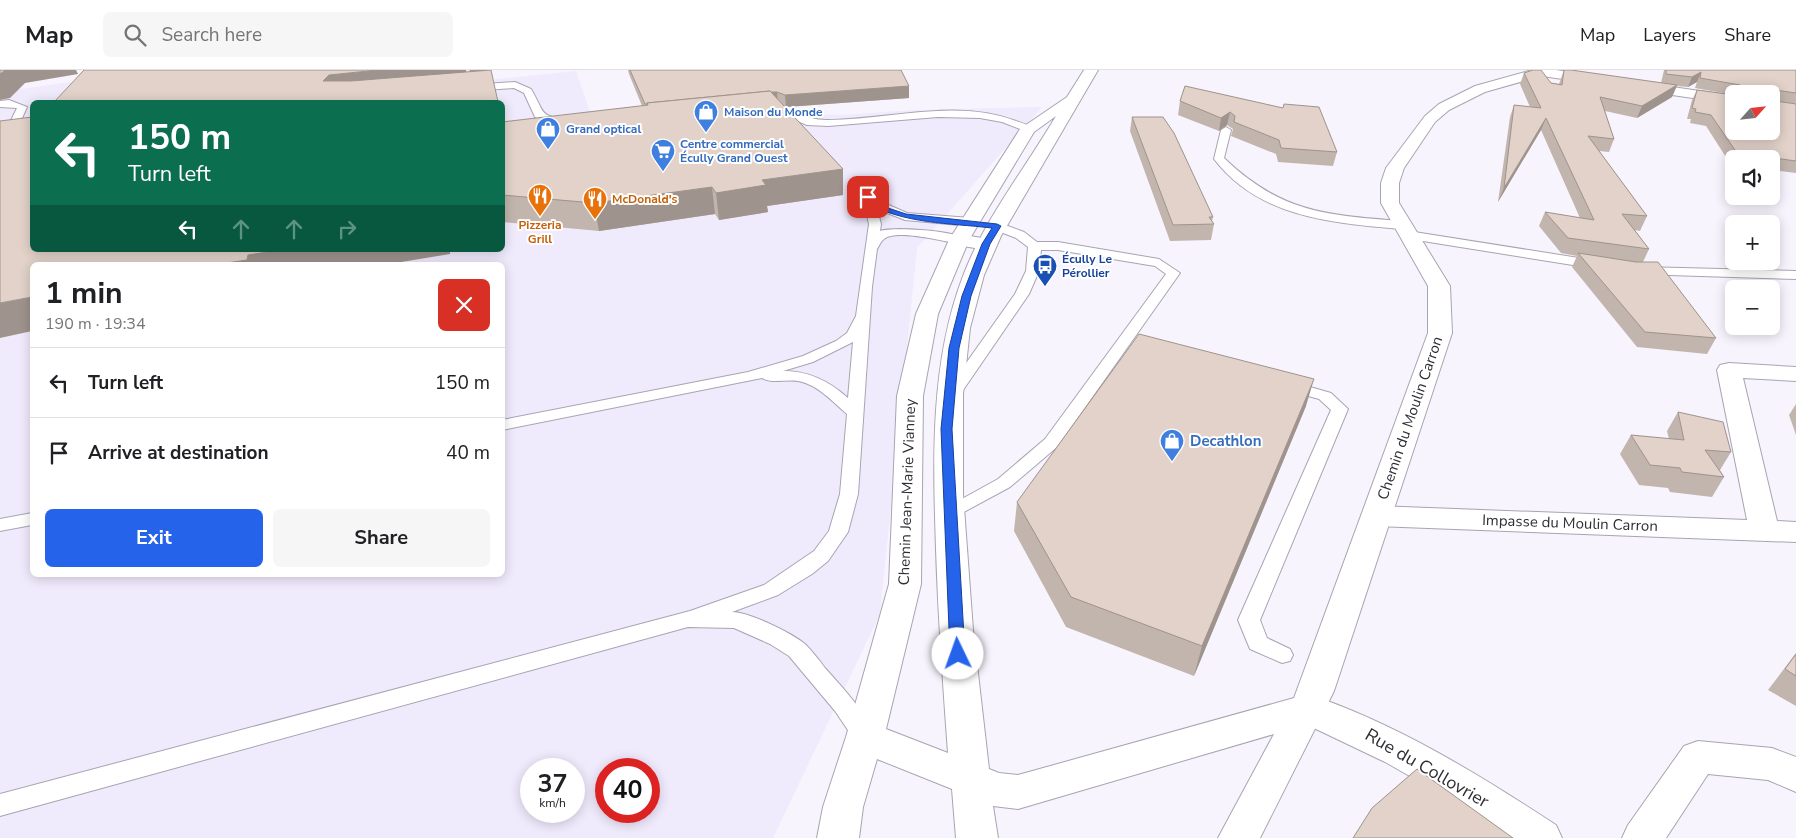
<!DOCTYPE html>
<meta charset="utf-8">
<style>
:root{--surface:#fff;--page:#f6f6f6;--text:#202124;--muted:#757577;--line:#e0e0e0;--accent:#2563eb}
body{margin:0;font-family:"Nunito Sans",sans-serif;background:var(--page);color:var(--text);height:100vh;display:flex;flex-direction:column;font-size:19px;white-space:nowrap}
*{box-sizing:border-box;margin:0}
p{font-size:16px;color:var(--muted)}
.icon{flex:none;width:28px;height:28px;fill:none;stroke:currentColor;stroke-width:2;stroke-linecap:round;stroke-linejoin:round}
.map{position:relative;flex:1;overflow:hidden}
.side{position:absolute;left:30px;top:192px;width:475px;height:315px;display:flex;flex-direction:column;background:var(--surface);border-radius:8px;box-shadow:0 2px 12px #0003}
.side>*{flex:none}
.guide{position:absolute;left:30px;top:30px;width:475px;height:152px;border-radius:8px;box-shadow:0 2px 12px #0003;background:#0b6e4f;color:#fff;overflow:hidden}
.needle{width:32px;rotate:63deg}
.controls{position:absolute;left:1725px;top:15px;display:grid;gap:10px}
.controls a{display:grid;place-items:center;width:55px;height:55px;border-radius:8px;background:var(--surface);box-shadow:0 2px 12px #0003;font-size:25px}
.speed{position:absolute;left:520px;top:688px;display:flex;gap:10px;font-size:25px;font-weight:700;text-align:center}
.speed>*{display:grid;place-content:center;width:65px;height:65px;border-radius:50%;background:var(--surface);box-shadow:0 2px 12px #0003;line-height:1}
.speed small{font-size:12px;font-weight:400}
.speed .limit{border:8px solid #d22;background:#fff;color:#111}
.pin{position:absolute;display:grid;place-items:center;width:42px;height:42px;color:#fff;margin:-21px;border-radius:10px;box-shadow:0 2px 8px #0006}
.me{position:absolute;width:55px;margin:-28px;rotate:357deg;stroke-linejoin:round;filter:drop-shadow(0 0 4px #0008)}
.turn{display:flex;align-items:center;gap:18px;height:105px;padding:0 15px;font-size:22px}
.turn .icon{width:65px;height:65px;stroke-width:2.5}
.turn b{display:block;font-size:35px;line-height:42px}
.lanes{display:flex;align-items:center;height:48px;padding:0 15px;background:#0003;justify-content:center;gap:25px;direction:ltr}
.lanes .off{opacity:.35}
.round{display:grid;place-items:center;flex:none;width:52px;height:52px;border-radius:8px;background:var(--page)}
.overview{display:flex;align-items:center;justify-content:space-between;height:85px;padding:0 15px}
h1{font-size:30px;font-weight:700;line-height:38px}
.cta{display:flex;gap:10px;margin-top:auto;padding:10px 15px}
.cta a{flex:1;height:58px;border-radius:8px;background:var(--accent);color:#fff;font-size:20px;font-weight:700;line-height:58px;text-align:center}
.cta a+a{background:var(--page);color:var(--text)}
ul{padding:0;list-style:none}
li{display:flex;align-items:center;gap:15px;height:70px;padding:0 15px;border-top:1px solid var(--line)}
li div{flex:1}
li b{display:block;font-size:19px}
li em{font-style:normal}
header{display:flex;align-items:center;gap:30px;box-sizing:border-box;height:70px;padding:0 25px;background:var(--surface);border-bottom:1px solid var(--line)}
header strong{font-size:24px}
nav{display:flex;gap:28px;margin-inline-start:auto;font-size:18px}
.search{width:350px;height:45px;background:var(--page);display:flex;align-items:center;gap:12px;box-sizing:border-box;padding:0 18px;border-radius:8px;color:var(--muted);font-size:19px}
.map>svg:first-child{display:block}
</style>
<header>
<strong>Map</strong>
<div class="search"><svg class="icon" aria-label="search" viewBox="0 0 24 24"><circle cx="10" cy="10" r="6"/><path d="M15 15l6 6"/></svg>Search here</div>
<nav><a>Map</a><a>Layers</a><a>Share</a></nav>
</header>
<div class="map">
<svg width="1796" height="768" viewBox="0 0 1796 768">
<rect width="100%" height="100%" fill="#f7f4fd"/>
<path fill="#f0eafd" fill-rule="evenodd" d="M576,1L590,42L642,45L780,30L811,44L843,45L913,40L1042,37L917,178L880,544L773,768H0V22L128,4L107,32H32V180H502V32H271ZM32,195H502V505H32ZM531,699H574V741H531ZM606,699H649V741H606Z"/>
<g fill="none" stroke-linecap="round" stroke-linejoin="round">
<defs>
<g id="service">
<path d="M515,12L531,19C546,44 537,44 567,51V55H552L535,47L524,23L514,18L471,21L466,18L471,15Z"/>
<path d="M9,30L27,37L15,64L32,63V69L8,70L3,67L17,38L0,37V31Z"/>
<path d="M769,36C791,36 803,50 827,50C889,50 956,28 1016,51C1022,53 1029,55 1033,59L1028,62L1002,52L980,48L938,47L828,56L807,55L776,42L766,41V37Z"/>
<path d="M1226,57L1231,60L1224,88C1281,143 1327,145 1401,151L1407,155L1401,159C1333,153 1259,148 1214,89L1221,60Z"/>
<path d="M867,118L873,121L875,129L907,143L970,148L976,152L970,156L905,150L877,139L881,154L880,161C893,157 957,160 965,170L959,174C943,171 896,159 884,169C881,171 879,176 877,179L872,217L858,424L848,462L828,491L812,504L778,525L732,542C749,542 792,563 805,574C812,581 819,590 825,598C844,619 863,640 876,665L872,672L864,675L856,672L835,641L789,586L770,574L734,558L688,557L0,746V724L690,541L764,515L814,481L829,461L840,424L847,344C833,332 817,314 798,311C786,309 772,314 762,308L502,360V350L748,302L803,286L836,271L847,263L856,246L869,154L861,121ZM853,272L848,328C829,311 809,301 783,301L813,292Z"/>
<path d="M997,152L1024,162L1037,172H1058L1159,189L1180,203L1057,377L1010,417L949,450L942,448L940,444L942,440L998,409L1045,369L1166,204L1155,196L1058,180H1041L1039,201L1029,224L959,326H947L945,323L1015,224L1026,201L1028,177L1016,168L993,159L991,156L993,153Z"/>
<path d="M1408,161L1598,191L1605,195L1598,199L1404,168L1402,165L1404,162Z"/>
<path d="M1642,197L1796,201V209L1637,204L1635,201L1637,198Z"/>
<path d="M1289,311L1331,323L1348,339L1260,550L1267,568L1290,579L1293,585L1290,591L1282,593L1250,579L1238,550L1331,340L1319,329L1283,319L1281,316Z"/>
<path d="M32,443V455L0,461V449Z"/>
</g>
<g id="minor">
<path d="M1537,0H1556L1734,26V34L1542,6L1537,5Z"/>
<path d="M959,164L993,170L996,174L993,178L986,180L952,174L949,170L952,166Z"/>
<path d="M1729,293L1796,297V311L1743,308L1777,451L1796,452V472L1376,456L1365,453L1361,446L1365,439L1376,436L1747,450L1717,300L1720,295Z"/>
<path d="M1308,624C1397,654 1478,704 1556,755L1562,768H1507L1443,725L1385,692L1295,649L1290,639L1295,629Z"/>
<path d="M1698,671L1772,678L1796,687V722L1768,710L1708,704L1666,768H1622L1628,755L1684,676Z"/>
</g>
<path id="tertiary" d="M1084,0H1098L1001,166L984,205L970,258L963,324V424L973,560L989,699L999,703L1018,705L1294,628L1428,263V216L1381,133V113L1386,98L1425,46L1439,34L1475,16L1532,0H1554L1552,3L1485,22L1449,40L1435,52L1404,98L1399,113V133L1450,216L1452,263L1334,621L1260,768H1218L1274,664L1018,739L993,736L998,768H956L952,719L877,689L863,737L859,768H817L823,737L846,667L889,514L897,326L916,244L949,170L1020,59L1067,27ZM1056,46C1025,99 985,148 963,206C930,293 933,388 936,479C938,547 943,615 948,683L886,659L921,514L923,326L938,244L969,170L1034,62Z"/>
</defs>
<use href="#service" stroke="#a8a4b2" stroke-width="2"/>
<use href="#minor" stroke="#a8a4b2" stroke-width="2"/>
<use href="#tertiary" stroke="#a8a4b2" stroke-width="2"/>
<use href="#service" fill="#fff" fill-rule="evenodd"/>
<use href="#minor" fill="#fff" fill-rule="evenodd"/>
<use href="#tertiary" fill="#fff" fill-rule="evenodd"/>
</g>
<g fill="#c2b5ad">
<path d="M628,0H901L909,16V28L786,37H784L843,99V125L767,136L768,142L719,150L715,144L599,161L502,152V50L503,52L642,36L629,4Z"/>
<path d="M1564,0L1661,13L1664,0H1796V103L1771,100V89H1734V95H1731L1706,56L1690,53L1691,49H1687L1692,30L1697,20L1734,61L1771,24H1734V25L1695,18L1697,12L1688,17L1677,16L1672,27L1637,48L1605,41L1614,69L1609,82L1599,81L1647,146L1640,161L1635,160L1649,179L1643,192L1716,268L1707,284L1637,277L1572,197L1577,186L1561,183L1539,156L1545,142L1580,148L1541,60L1498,132L1510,47L1514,35L1530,37L1520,14L1524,3L1551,13L1559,14Z"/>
<path d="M1185,16L1337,82L1333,96L1278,92L1276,84L1231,66L1233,59L1227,55L1219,61L1178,45L1180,31Z"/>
<path d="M1132,47L1213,147L1212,151L1214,154L1211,170L1170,171L1130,61Z"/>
<path d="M1796,334V365L1789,345Z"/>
<path d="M1306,336L1194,606L1066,557L1014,461L1017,432Z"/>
<path d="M1678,342L1731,382L1720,400L1724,407L1712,427L1670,422L1668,418L1639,415L1620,384L1631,365L1669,369L1667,361Z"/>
<path d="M1796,583V636L1768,620Z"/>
</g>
<g fill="#9e938d">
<path d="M5,0H76L78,4L25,13L10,28L0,30V4Z"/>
<path d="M378,0H466L470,13L323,11L329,5Z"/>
<path d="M1701,2L1697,12L1688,17L1692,7Z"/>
<path d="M1677,15L1672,27L1637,48L1642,36Z"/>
<path d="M909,16V28L786,37L785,25Z"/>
<path d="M777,22L778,34H647Z"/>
<path d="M1230,42L1227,55L1219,61L1221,48Z"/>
<path d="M1546,48L1541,60L1498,132L1504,118Z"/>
<path d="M843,99V125L767,136L768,142L719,150L716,123L762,110Z"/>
<path d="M712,117L715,144L599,161L594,133Z"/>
<path d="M280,180H450V184L383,195H213L248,185Z"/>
<path d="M32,227V261L0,268V233Z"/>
<path d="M1314,309L1306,336L1194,606L1202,576Z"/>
</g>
<g fill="#e2d2c9" stroke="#9e938d">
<path d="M0,0H5L0,4Z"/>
<path d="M84,0H378L329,5L323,11H351L491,0L498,32H54Z"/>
<path d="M470,0H485L470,1Z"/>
<path d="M630,0H901L909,16L785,25L777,22H771L770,21L647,33V34H645Z"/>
<path d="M1533,0H1541L1551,13L1562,15L1564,0H1571L1677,15L1642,36L1600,27L1614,69L1588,66L1647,146L1622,144L1649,179L1568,168L1545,142L1594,150L1546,48L1504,118L1514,35L1541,38L1524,3Z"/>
<path d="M1666,0H1796V23L1775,20L1776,31L1796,34V91L1737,83L1711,45L1695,42L1696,39L1692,38L1697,20L1734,25V61H1771V24H1741L1740,15L1700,8L1701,2L1692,7L1666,4Z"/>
<path d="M1185,16L1283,38L1284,34L1319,37L1337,82L1281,78L1279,70L1234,52L1235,46L1230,42L1221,48L1180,31Z"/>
<path d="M770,21L843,99L762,110L766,115L716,123L712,117L594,133L502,125V52L648,35L647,33Z"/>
<path d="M32,47V180H280L248,185L247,190L213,195H32V227L0,233V51Z"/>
<path d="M1132,47H1163L1174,63L1213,147H1209L1214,154L1173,155Z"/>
<path d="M1578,183L1636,192H1658L1716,268L1645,262Z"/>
<path d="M1139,264L1314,309L1202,576L1071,527L1017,432Z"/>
<path d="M1678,342L1723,352L1731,382L1705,380L1724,407L1682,402L1680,398L1650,395L1631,365L1684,370Z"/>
<path d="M1796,584V606L1785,599Z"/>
<path d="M1417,699L1513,768H1353L1372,738Z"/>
</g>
<path fill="#2563eb" stroke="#184099" d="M868,125L873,130L888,138L906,144L997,154L1001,156L990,174L971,226L959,278L952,359L965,584L963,588H952L950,584L941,359L949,278L962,226L982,174L992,158C949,153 905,154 867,133L865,127Z"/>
<defs>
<symbol id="shop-pin" viewBox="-11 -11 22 30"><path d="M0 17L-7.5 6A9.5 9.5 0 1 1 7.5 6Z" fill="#3f7fe0" stroke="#fff"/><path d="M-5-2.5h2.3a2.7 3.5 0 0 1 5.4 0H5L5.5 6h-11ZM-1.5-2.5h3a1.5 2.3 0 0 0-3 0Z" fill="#fff"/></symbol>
<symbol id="supermarket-pin" viewBox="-11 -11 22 30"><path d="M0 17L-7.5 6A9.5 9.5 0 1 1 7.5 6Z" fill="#3f7fe0" stroke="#fff"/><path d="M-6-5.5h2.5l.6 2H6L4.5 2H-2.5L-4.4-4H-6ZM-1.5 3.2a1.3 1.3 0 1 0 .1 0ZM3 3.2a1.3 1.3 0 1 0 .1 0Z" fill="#fff"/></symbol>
<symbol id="restaurant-pin" viewBox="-11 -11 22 30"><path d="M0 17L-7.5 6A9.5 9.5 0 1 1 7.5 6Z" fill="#e8710a" stroke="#fff"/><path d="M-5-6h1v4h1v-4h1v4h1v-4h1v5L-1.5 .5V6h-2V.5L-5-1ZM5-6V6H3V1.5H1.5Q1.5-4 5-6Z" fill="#fff"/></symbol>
<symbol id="bus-pin" viewBox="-11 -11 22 30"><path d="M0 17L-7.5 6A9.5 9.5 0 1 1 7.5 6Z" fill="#1a4fb4" stroke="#fff"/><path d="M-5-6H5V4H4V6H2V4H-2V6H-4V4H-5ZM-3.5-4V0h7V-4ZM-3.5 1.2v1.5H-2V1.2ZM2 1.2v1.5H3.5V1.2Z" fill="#fff"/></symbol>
</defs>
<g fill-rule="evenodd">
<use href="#shop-pin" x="692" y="28" width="28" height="38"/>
<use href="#shop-pin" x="534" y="45" width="28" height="38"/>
<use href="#supermarket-pin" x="649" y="67" width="28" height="38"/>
<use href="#restaurant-pin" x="526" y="112" width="28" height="38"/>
<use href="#restaurant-pin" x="581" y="115" width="28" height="38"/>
<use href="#bus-pin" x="1031" y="182" width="28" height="38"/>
<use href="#shop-pin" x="1158" y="357" width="28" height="38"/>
</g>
<g text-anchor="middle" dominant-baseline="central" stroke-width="4" stroke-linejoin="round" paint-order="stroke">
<g font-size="12" font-weight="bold" fill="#366cbe" stroke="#fff" text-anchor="start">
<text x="724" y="42">Maison du Monde</text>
<text x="566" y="59">Grand optical</text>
<text x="680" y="74">Centre commercial<tspan x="680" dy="14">Écully Grand Ouest</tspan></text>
</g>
<g font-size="12" font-weight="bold" fill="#c56008" stroke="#fff" text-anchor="start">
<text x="612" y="129">McDonald's</text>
<text x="540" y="155" text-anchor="middle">Pizzeria<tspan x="540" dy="14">Grill</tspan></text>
</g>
<g font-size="12" font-weight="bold" fill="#164399" stroke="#fff" text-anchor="start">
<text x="1062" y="189">Écully Le<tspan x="1062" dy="14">Pérollier</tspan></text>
</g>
<g font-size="15" fill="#302e34" stroke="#fff">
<text transform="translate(1410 348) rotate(-71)">Chemin du Moulin Carron</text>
<text transform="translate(907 422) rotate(-88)">Chemin Jean-Marie Vianney</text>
<text transform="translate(1570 453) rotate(2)">Impasse du Moulin Carron</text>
</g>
<g font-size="15" font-weight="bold" fill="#366cbe" stroke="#fff" text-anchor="start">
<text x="1190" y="371">Decathlon</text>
</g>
<g font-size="18" fill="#302e34" stroke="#fff">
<text transform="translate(1427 698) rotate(30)">Rue du Collovrier</text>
</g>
</g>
</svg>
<div class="controls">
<a><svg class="needle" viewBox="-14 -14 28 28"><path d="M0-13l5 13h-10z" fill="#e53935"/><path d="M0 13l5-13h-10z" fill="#757577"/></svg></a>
<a><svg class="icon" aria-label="sound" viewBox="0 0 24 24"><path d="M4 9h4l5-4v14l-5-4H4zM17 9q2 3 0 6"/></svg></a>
<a>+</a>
<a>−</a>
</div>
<div class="speed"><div>37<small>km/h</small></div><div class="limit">40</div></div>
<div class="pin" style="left:868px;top:127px;background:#d93025"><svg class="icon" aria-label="arrive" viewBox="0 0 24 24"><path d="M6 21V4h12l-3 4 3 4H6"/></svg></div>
<svg class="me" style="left:958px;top:584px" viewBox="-20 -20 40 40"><circle r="19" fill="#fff"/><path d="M0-13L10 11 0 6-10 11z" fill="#2563eb"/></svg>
<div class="guide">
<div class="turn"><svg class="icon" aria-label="left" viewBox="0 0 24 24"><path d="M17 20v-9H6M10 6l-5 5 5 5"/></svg><div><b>150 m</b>Turn left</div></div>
<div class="lanes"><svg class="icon" aria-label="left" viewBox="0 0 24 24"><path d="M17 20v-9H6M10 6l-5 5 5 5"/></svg><svg class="icon off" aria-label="ahead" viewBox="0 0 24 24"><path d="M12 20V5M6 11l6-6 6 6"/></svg><svg class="icon off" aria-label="ahead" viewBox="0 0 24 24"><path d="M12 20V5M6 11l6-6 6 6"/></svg><svg class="icon off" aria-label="right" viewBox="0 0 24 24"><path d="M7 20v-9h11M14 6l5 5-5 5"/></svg></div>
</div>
<section class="side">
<div class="overview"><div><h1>1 min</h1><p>190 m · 19:34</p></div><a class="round" style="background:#d93025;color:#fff"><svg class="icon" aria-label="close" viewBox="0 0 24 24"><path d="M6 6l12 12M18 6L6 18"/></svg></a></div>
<ul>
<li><svg class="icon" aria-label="left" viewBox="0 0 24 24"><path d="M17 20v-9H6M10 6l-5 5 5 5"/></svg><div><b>Turn left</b></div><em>150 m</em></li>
<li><svg class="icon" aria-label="arrive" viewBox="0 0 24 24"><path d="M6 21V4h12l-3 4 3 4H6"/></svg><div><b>Arrive at destination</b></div><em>40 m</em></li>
</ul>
<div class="cta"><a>Exit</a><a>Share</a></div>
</section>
</div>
